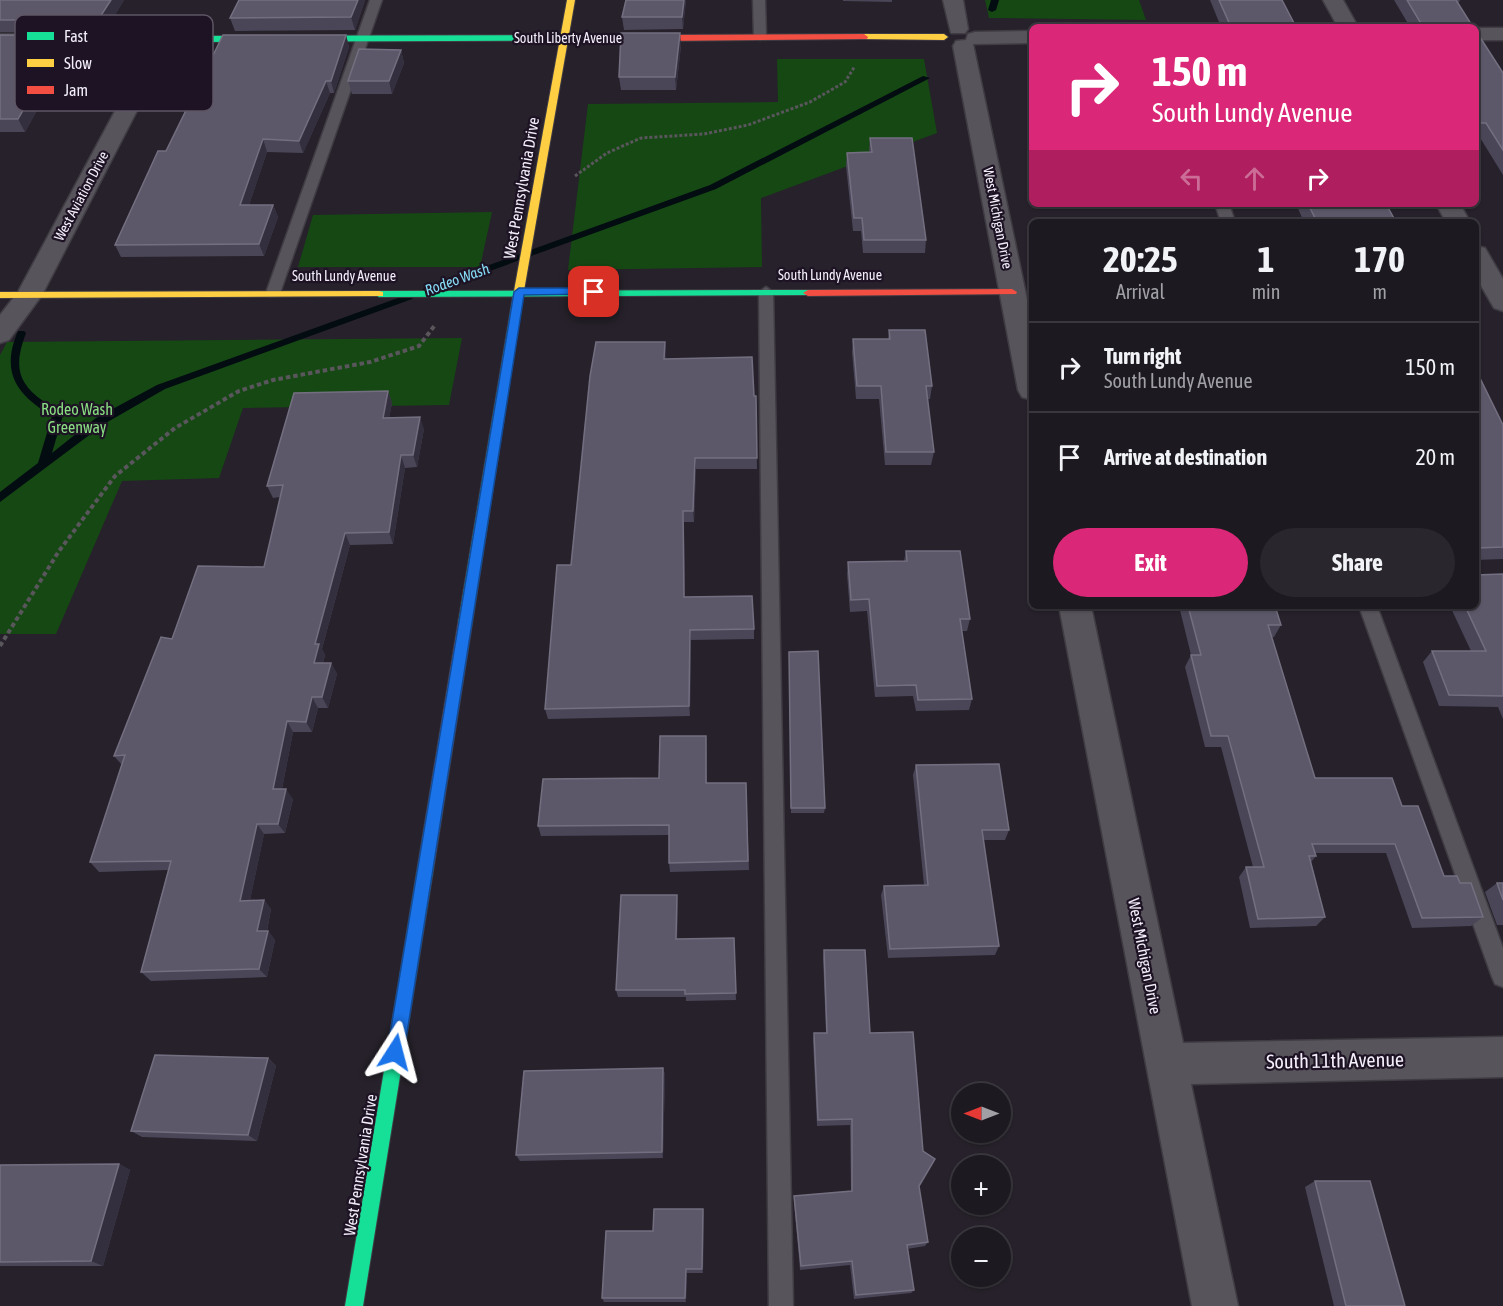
<!DOCTYPE html>
<meta charset="utf-8">
<style>
:root{--surface:#1c1920;--page:#29262d;--text:#f1f3f6;--muted:#a0a0a5;--line:#3a383e;--accent:#db2777}
body{margin:0;font-family:"Asap Condensed",sans-serif;background:var(--page);color:var(--text);height:100vh;display:flex;flex-direction:column;font-size:22px;white-space:nowrap}
*{box-sizing:border-box;margin:0}
p{font-size:20px;color:var(--muted)}
.icon{flex:none;width:33px;height:33px;fill:none;stroke:currentColor;stroke-width:2;stroke-linecap:round;stroke-linejoin:round}
.map{position:relative;flex:1;overflow:hidden}
.panel{position:absolute;left:1029px;top:219px;width:450px;height:390px;display:flex;flex-direction:column;background:var(--surface);border-radius:9px;box-shadow:0 2px 4px #0004,0 0 0 2px var(--line)}
.panel>*{flex:none}
.banner{position:absolute;left:1029px;top:24px;width:450px;height:183px;border-radius:9px;box-shadow:0 2px 4px #0004,0 0 0 2px var(--line);background:#db2777;color:#fff;overflow:hidden}
.needle{width:39px;rotate:270deg}
.buttons{position:absolute;left:951px;top:1083px;display:grid;gap:12px}
.buttons a{display:grid;place-items:center;width:60px;height:60px;border-radius:50%;background:var(--surface);box-shadow:0 2px 4px #0004,0 0 0 2px var(--line);font-size:30px}
.pin{position:absolute;display:grid;place-items:center;width:51px;height:51px;color:#fff;margin:-26px;border-radius:12px;box-shadow:0 3px 9px #0006}
.me{position:absolute;width:66px;margin:-33px;rotate:9deg;stroke-linejoin:round;filter:drop-shadow(0 0 4px #0008)}
.turn{display:flex;align-items:center;gap:21px;height:126px;padding:0 24px;font-size:27px}
.turn .icon{width:78px;height:78px;stroke-width:2.5}
.turn b{display:block;font-size:42px;line-height:51px}
.lanes{display:flex;align-items:center;height:57px;padding:0 24px;background:#0003;justify-content:center;gap:30px;direction:ltr}
.lanes .off{opacity:.35}
.eta{display:flex;justify-content:space-evenly;align-items:center;height:102px;text-align:center}
.eta b{font-size:36px;font-weight:700;line-height:42px}
.cta{display:flex;gap:12px;margin-top:auto;padding:12px 24px}
.cta a{flex:1;height:69px;border-radius:36px;background:var(--accent);color:#fff;font-size:24px;font-weight:700;line-height:69px;text-align:center}
.cta a+a{background:var(--page);color:var(--text)}
ul{padding:0;list-style:none}
li{display:flex;align-items:center;gap:18px;height:90px;padding:0 24px;border-top:2px solid var(--line)}
li div{flex:1}
li b{display:block;font-size:22px}
li em{font-style:normal}
.map>svg:first-child{display:block}
</style>
<div class="map">
<svg width="1503" height="1306" viewBox="0 0 1503 1306">
<rect width="100%" height="100%" fill="#26212a"/>
<g fill="#164814">
<path d="M985,0H1139L1146,20L989,18Z"/>
<path d="M777,59H924L937,133L761,198L762,267L568,270L588,104L778,102Z"/>
<path d="M492,212L480,267H298L313,215Z"/>
<path d="M462,338L449,405L243,408L219,478L122,481L56,634H0V355L7,342Z"/>
</g>
<g fill="none" stroke-linecap="round" stroke-linejoin="round">
<g fill="#030c11" fill-rule="evenodd">
<path d="M991,0H999L996,10L992,12L988,10Z"/>
<path d="M923,76L930,78L716,189L429,293L426,294L421,291L423,289L710,185Z"/>
<path d="M409,294L414,297L412,299L165,389L104,424L0,502V492L38,463L52,416C17,395 0,373 18,331H24L26,333C15,363 15,381 43,401C50,406 58,409 63,415L52,453L96,418L157,385Z"/>
</g>
<defs>
<g id="lane">
<path d="M370,0H382L280,293L278,296H268L266,293Z"/>
<path d="M753,0H765L766,37L760,40L754,37Z"/>
<path d="M1215,204H1229L1235,222H1221Z"/>
<path d="M766,287L773,292L793,1306H769L759,292Z"/>
<path d="M1359,606H1377L1503,948V987L1495,984L1492,977Z"/>
</g>
<g id="street">
<path d="M943,0H963L968,29L965,33H951Z"/>
<path d="M1323,0H1343L1358,27H1338Z"/>
<path d="M163,19C178,19 202,19 203,39L188,53L163,60L42,295L9,340L0,343V315L18,292L143,59L128,54L125,47L0,46V34L128,35L137,27ZM164,31L177,32L181,38L165,47L146,46L145,42L151,35Z"/>
<rect x="1476" y="28" width="27" height="12"/>
<path d="M1032,31V43L973,44L1032,323V400L1022,397L1018,390L953,46L956,41L966,40L968,34L975,32Z"/>
<path d="M1436,204H1460L1470,222H1446Z"/>
<path d="M1476,246L1485,248L1503,279V311L1494,308L1476,277Z"/>
<path d="M1059,606H1091L1183,1043L1503,1037V1077L1191,1084L1238,1306H1192Z"/>
</g>
<g id="fast">
<path d="M661,35L665,38L664,40L192,42L188,39L192,36Z"/>
<path d="M808,290L813,293L812,295L379,297L374,294L379,291Z"/>
<path d="M517,299L522,302L472,624L470,628H460L458,624L512,302Z"/>
<path d="M426,858L431,860L434,865L363,1306H345L418,865L421,860Z"/>
</g>
<g id="slow">
<path d="M567,0H575L522,302L517,305L512,302Z"/>
<path d="M864,34H944L948,37L944,40L861,39L860,37Z"/>
<path d="M379,291L383,292V296L0,298V292Z"/>
</g>
<g id="jam">
<path d="M864,34L868,37L867,39L661,41L657,38L661,35Z"/>
<path d="M1012,289L1017,292L1016,294L808,296L803,293L808,290Z"/>
<path d="M465,619L470,620L472,624L434,865L431,870L426,872L421,870L418,865L458,624L460,620Z"/>
</g>
</defs>
<use href="#lane" stroke="#403c44" stroke-width="3"/>
<use href="#street" stroke="#403c44" stroke-width="3"/>
<use href="#fast" stroke="#403c44" stroke-width="2"/>
<use href="#slow" stroke="#403c44" stroke-width="2"/>
<use href="#jam" stroke="#403c44" stroke-width="2"/>
<path stroke="#59565c" stroke-width="3" stroke-dasharray="3 2" stroke-linecap="butt" d="M575,176L607,153L641,138L704,134L748,125L810,102L845,82L855,66"/>
<path stroke="#59565c" stroke-width="4" stroke-dasharray="4.5 3" stroke-linecap="butt" d="M0,646L59,551L115,476L175,428L239,391L273,380L370,362L419,346L435,325"/>
<use href="#lane" fill="#58545b" fill-rule="evenodd"/>
<use href="#street" fill="#58545b" fill-rule="evenodd"/>
<use href="#fast" fill="#16e098" fill-rule="evenodd"/>
<use href="#slow" fill="#ffcf43" fill-rule="evenodd"/>
<use href="#jam" fill="#f24e42" fill-rule="evenodd"/>
</g>
<g fill="#4a4657">
<path d="M0,0H124L104,33L0,32Z"/>
<path d="M239,0H365L355,30L235,31L230,18Z"/>
<path d="M686,0L683,29L624,30L622,17Z"/>
<path d="M843,0H892V2L843,1Z"/>
<path d="M1210,0H1282L1296,27H1221Z"/>
<path d="M1394,0H1460L1458,4L1473,27H1410Z"/>
<path d="M1476,31L1503,73V175L1479,136H1476Z"/>
<path d="M0,35L87,36L93,49L66,92H47L25,132H0Z"/>
<path d="M346,35L349,47L334,93H330L303,153L267,152L249,205H273L278,217L264,256L121,257L115,245L166,151Z"/>
<path d="M681,46L676,90H621L619,77Z"/>
<path d="M401,50L404,63L392,94H352L348,81Z"/>
<path d="M870,138L926,240L925,253H863L861,231H853L846,166L847,153L869,152Z"/>
<path d="M1296,204H1386L1396,222H1304Z"/>
<path d="M889,330L932,386L930,399H927L934,452L931,465H885L879,399H856L852,352L853,339H888Z"/>
<path d="M665,342L666,359L754,396H756L757,469H696L694,522H684L685,597L754,629V639L691,640L690,716L548,719L545,709L571,565Z"/>
<path d="M1476,370L1503,425V559L1476,560Z"/>
<path d="M388,391L392,403L389,418L424,429L417,467L405,468L393,544L350,545L322,649L325,655L323,663H331L337,674L328,708H318L312,732H293L282,789L293,799L285,833L264,834L250,900H264L271,909L267,931H268L275,940L267,977L151,981L141,972L168,870L99,872L90,862L122,765L114,756L172,639L264,567L280,497L273,498L267,486Z"/>
<path d="M906,551L970,619L967,631H962L972,699L969,710L916,711L913,696L875,697L867,611L850,612L847,574L848,562L904,561Z"/>
<path d="M1503,574V719L1498,707L1439,706L1423,662L1432,651H1471L1450,606H1476Z"/>
<path d="M1179,606H1275L1281,625L1274,637H1272L1315,778L1402,806L1444,876L1460,883L1483,917L1471,926L1412,928L1386,853H1315L1316,856L1311,862L1325,917L1316,926L1250,928L1239,877L1246,867H1253L1221,747H1205L1185,667L1191,655Z"/>
<path d="M789,658L825,808L824,813H791Z"/>
<path d="M706,736L707,783H746L749,870L670,872L669,863V835L541,836L538,826L659,778Z"/>
<path d="M916,765L1009,830L1005,840H983L999,946L995,955L888,958L881,895L884,886L924,885L913,775Z"/>
<path d="M1497,883H1503V925H1497L1485,892Z"/>
<path d="M678,903L677,939L734,938L736,1000L686,1001V997H618L616,990Z"/>
<path d="M824,950L870,1033L919,1186L928,1242L925,1246L907,1249L914,1290L911,1293L854,1299L850,1265L800,1270L794,1201V1196L851,1191L850,1125L817,1126L813,1040L814,1033H826L823,958Z"/>
<path d="M268,1058L276,1066L257,1141L142,1137L131,1131Z"/>
<path d="M663,1068L665,1075L663,1158L520,1161L516,1155Z"/>
<path d="M119,1164L130,1170L103,1266H0V1165Z"/>
<path d="M1315,1181L1405,1306H1334L1305,1187Z"/>
<path d="M704,1214L703,1273H687L686,1302H604L602,1298L653,1231Z"/>
</g>
<g fill="#342f3e">
<path d="M111,0H124L104,33L98,20Z"/>
<path d="M358,0H365L355,30L351,17Z"/>
<path d="M684,0H686L683,29L682,17Z"/>
<path d="M680,33L681,46L676,90L675,77Z"/>
<path d="M346,35L349,47L334,93L331,81Z"/>
<path d="M87,36L93,49L66,92L60,79Z"/>
<path d="M401,50L404,63L392,94L389,81Z"/>
<path d="M41,79L47,92L25,132L18,119Z"/>
<path d="M326,81L330,93L303,153L299,141Z"/>
<path d="M263,139L267,152L245,217L240,205Z"/>
<path d="M273,205L278,217L264,256L259,244Z"/>
<path d="M665,342L666,354L665,371L664,359Z"/>
<path d="M388,391L392,403L387,430L383,418Z"/>
<path d="M420,417L424,429L417,467L413,455Z"/>
<path d="M401,455L405,468L393,544L389,532Z"/>
<path d="M695,458L696,469L694,522L693,511Z"/>
<path d="M683,511L684,522L685,607L684,597Z"/>
<path d="M345,533L350,545L322,649L325,655L320,674L314,663L315,644Z"/>
<path d="M690,630L691,640L690,716L689,706Z"/>
<path d="M331,663L337,674L328,708L322,697Z"/>
<path d="M312,697L318,708L312,732L306,722Z"/>
<path d="M287,721L293,732L280,799L273,789Z"/>
<path d="M286,789L293,799L285,833L278,824Z"/>
<path d="M257,824L264,834L248,910L240,901Z"/>
<path d="M677,895L678,903L677,947L676,939Z"/>
<path d="M264,900L271,909L265,940L257,931Z"/>
<path d="M268,931L275,940L267,977L259,969Z"/>
<path d="M268,1058L276,1066L257,1141L248,1135Z"/>
<path d="M663,1068L665,1075L663,1158L662,1152Z"/>
<path d="M119,1164L130,1170L103,1266L91,1261Z"/>
<path d="M703,1209L704,1214L703,1273L702,1269Z"/>
<path d="M686,1269L687,1273L686,1302L685,1298Z"/>
</g>
<g fill="#5c5869" stroke="#746f80" stroke-width="1.5">
<path d="M0,0H111L98,20H0Z"/>
<path d="M239,0H358L351,17L230,18Z"/>
<path d="M626,0H684L682,17H622Z"/>
<path d="M1219,0H1282L1296,27H1231Z"/>
<path d="M1407,0H1456L1473,27H1423Z"/>
<path d="M1476,31L1503,73V150L1486,123H1481L1476,116Z"/>
<path d="M621,33H680L675,77H619Z"/>
<path d="M0,35L87,36L60,79H41L18,119H0Z"/>
<path d="M223,35H346L331,81H326L299,141L263,139L240,205H273L259,244L115,245L158,151H166Z"/>
<path d="M359,49L401,50L389,81H348Z"/>
<path d="M870,138H912L926,240H864L862,218H854L847,153L872,152Z"/>
<path d="M1308,204H1386L1396,222H1317Z"/>
<path d="M889,330H925L932,386H926L934,452H886L881,386H857L853,339H890Z"/>
<path d="M596,342H665L664,359L752,357L754,396H756L757,458H695L693,511H683L684,597L752,596L754,629L690,630L689,706L545,709L557,565H571L590,376Z"/>
<path d="M1476,370L1503,425V547L1478,548L1476,544Z"/>
<path d="M388,391L383,418L420,417L413,455H401L389,532L345,533L315,644H319L314,663H331L322,697H312L306,722L287,721L273,789H286L278,824H257L240,901L264,900L257,931H268L259,969L141,972L171,861L90,862L125,755L114,756L161,637L172,639L198,566L264,567L283,485L267,486L294,393Z"/>
<path d="M906,551H960L970,619H960L972,699L918,700L916,685L877,686L869,599L851,600L848,562L907,561Z"/>
<path d="M1503,574V696L1449,695L1432,651H1486L1465,606H1476V575Z"/>
<path d="M1188,606H1275L1281,625H1268L1315,778H1392L1402,806H1418L1444,876H1457L1460,883H1471L1483,917L1422,918L1395,844H1312L1316,856H1309L1325,917L1258,919L1246,867H1264L1228,736H1211L1191,655H1201Z"/>
<path d="M818,651L825,808H791L789,652Z"/>
<path d="M660,736H706V783H746L748,861L669,863V825L538,826L543,779L659,778Z"/>
<path d="M999,764L1009,830H982L999,946L890,949L884,886L928,885L916,765Z"/>
<path d="M1497,883H1503V900Z"/>
<path d="M621,895H677L676,939L734,938L736,993L685,994V990H616Z"/>
<path d="M824,950H865L870,1033L913,1032L923,1151L935,1159L919,1186L928,1242L907,1245L914,1290L856,1295L852,1261L801,1266L794,1196L852,1191V1119L818,1120L814,1033H827Z"/>
<path d="M155,1055L268,1058L248,1135L131,1131Z"/>
<path d="M663,1068L662,1152L516,1155L524,1071Z"/>
<path d="M119,1164L91,1261L0,1262V1165Z"/>
<path d="M1315,1181H1370L1405,1306H1346Z"/>
<path d="M654,1209H703L702,1269H686L685,1298H602L606,1231H653Z"/>
</g>
<path fill="#1a73e8" stroke="#114b97" stroke-width="1.5" d="M594,288L600,292L598,294L524,295L404,1052L401,1058L395,1060L389,1058L387,1052L514,292L519,288Z"/>
<g text-anchor="middle" dominant-baseline="central" stroke-width="4.5" stroke-linejoin="round" paint-order="stroke">
<g font-size="14" fill="#f4eefa" stroke="#1d1324">
<text x="568" y="38">South Liberty Avenue</text>
<text transform="translate(81 196) rotate(-62)">West Aviation Drive</text>
<text transform="translate(998 218) rotate(79)">West Michigan Drive</text>
<text x="830" y="275">South Lundy Avenue</text>
<text x="344" y="276">South Lundy Avenue</text>
</g>
<g font-size="15" font-style="italic" fill="#87dcf6" stroke="#1d1324">
<text transform="translate(457 279) rotate(-20)">Rodeo Wash</text>
</g>
<g font-size="16" fill="#f4eefa" stroke="#1d1324">
<text transform="translate(521 188) rotate(-80)">West Pennsylvania Drive</text>
<text transform="translate(1145 956) rotate(79)">West Michigan Drive</text>
<text transform="translate(360 1165) rotate(-81)">West Pennsylvania Drive</text>
</g>
<g font-size="16" fill="#8adf83" stroke="#1d1324">
<text x="77" y="409">Rodeo Wash<tspan x="77" dy="18">Greenway</tspan></text>
</g>
<g font-size="20" fill="#f4eefa" stroke="#1d1324">
<text transform="translate(1335 1060) rotate(-1)">South 11th Avenue</text>
</g>
</g>
<rect x="15" y="15" width="198" height="96" rx="9" fill="#1d1324" stroke="#5e5564" stroke-width="1.5"/>
<rect x="27" y="32" width="27" height="8" fill="#16e098"/>
<rect x="27" y="59" width="27" height="8" fill="#ffcf43"/>
<rect x="27" y="86" width="27" height="8" fill="#f24e42"/>
<g font-size="16" fill="#f4eefa">
<text x="64" y="42">Fast</text>
<text x="64" y="69">Slow</text>
<text x="64" y="96">Jam</text>
</g>
</svg>
<div class="buttons">
<a><svg class="needle" viewBox="-14 -14 28 28"><path d="M0-13l5 13h-10z" fill="#e53935"/><path d="M0 13l5-13h-10z" fill="#a0a0a5"/></svg></a>
<a>+</a>
<a>−</a>
</div>
<div class="pin" style="left:594px;top:292px;background:#d93025"><svg class="icon" aria-label="arrive" viewBox="0 0 24 24"><path d="M6 21V4h12l-3 4 3 4H6"/></svg></div>
<svg class="me" style="left:395px;top:1052px" viewBox="-20 -20 40 40"><path d="M0-17L14 15 0 8-14 15z" fill="#1a73e8" stroke="#fff" stroke-width="4"/></svg>
<div class="banner">
<div class="turn"><svg class="icon" aria-label="right" viewBox="0 0 24 24"><path d="M7 20v-9h11M14 6l5 5-5 5"/></svg><div><b>150 m</b>South Lundy Avenue</div></div>
<div class="lanes"><svg class="icon off" aria-label="left" viewBox="0 0 24 24"><path d="M17 20v-9H6M10 6l-5 5 5 5"/></svg><svg class="icon off" aria-label="ahead" viewBox="0 0 24 24"><path d="M12 20V5M6 11l6-6 6 6"/></svg><svg class="icon" aria-label="right" viewBox="0 0 24 24"><path d="M7 20v-9h11M14 6l5 5-5 5"/></svg></div>
</div>
<section class="panel">
<div class="eta">
<div><b>20:25</b><p>Arrival</p></div>
<div><b>1</b><p>min</p></div>
<div><b>170</b><p>m</p></div>
</div>
<ul>
<li><svg class="icon" aria-label="right" viewBox="0 0 24 24"><path d="M7 20v-9h11M14 6l5 5-5 5"/></svg><div><b>Turn right</b><p>South Lundy Avenue</p></div><em>150 m</em></li>
<li><svg class="icon" aria-label="arrive" viewBox="0 0 24 24"><path d="M6 21V4h12l-3 4 3 4H6"/></svg><div><b>Arrive at destination</b></div><em>20 m</em></li>
</ul>
<div class="cta"><a>Exit</a><a>Share</a></div>
</section>
</div>
